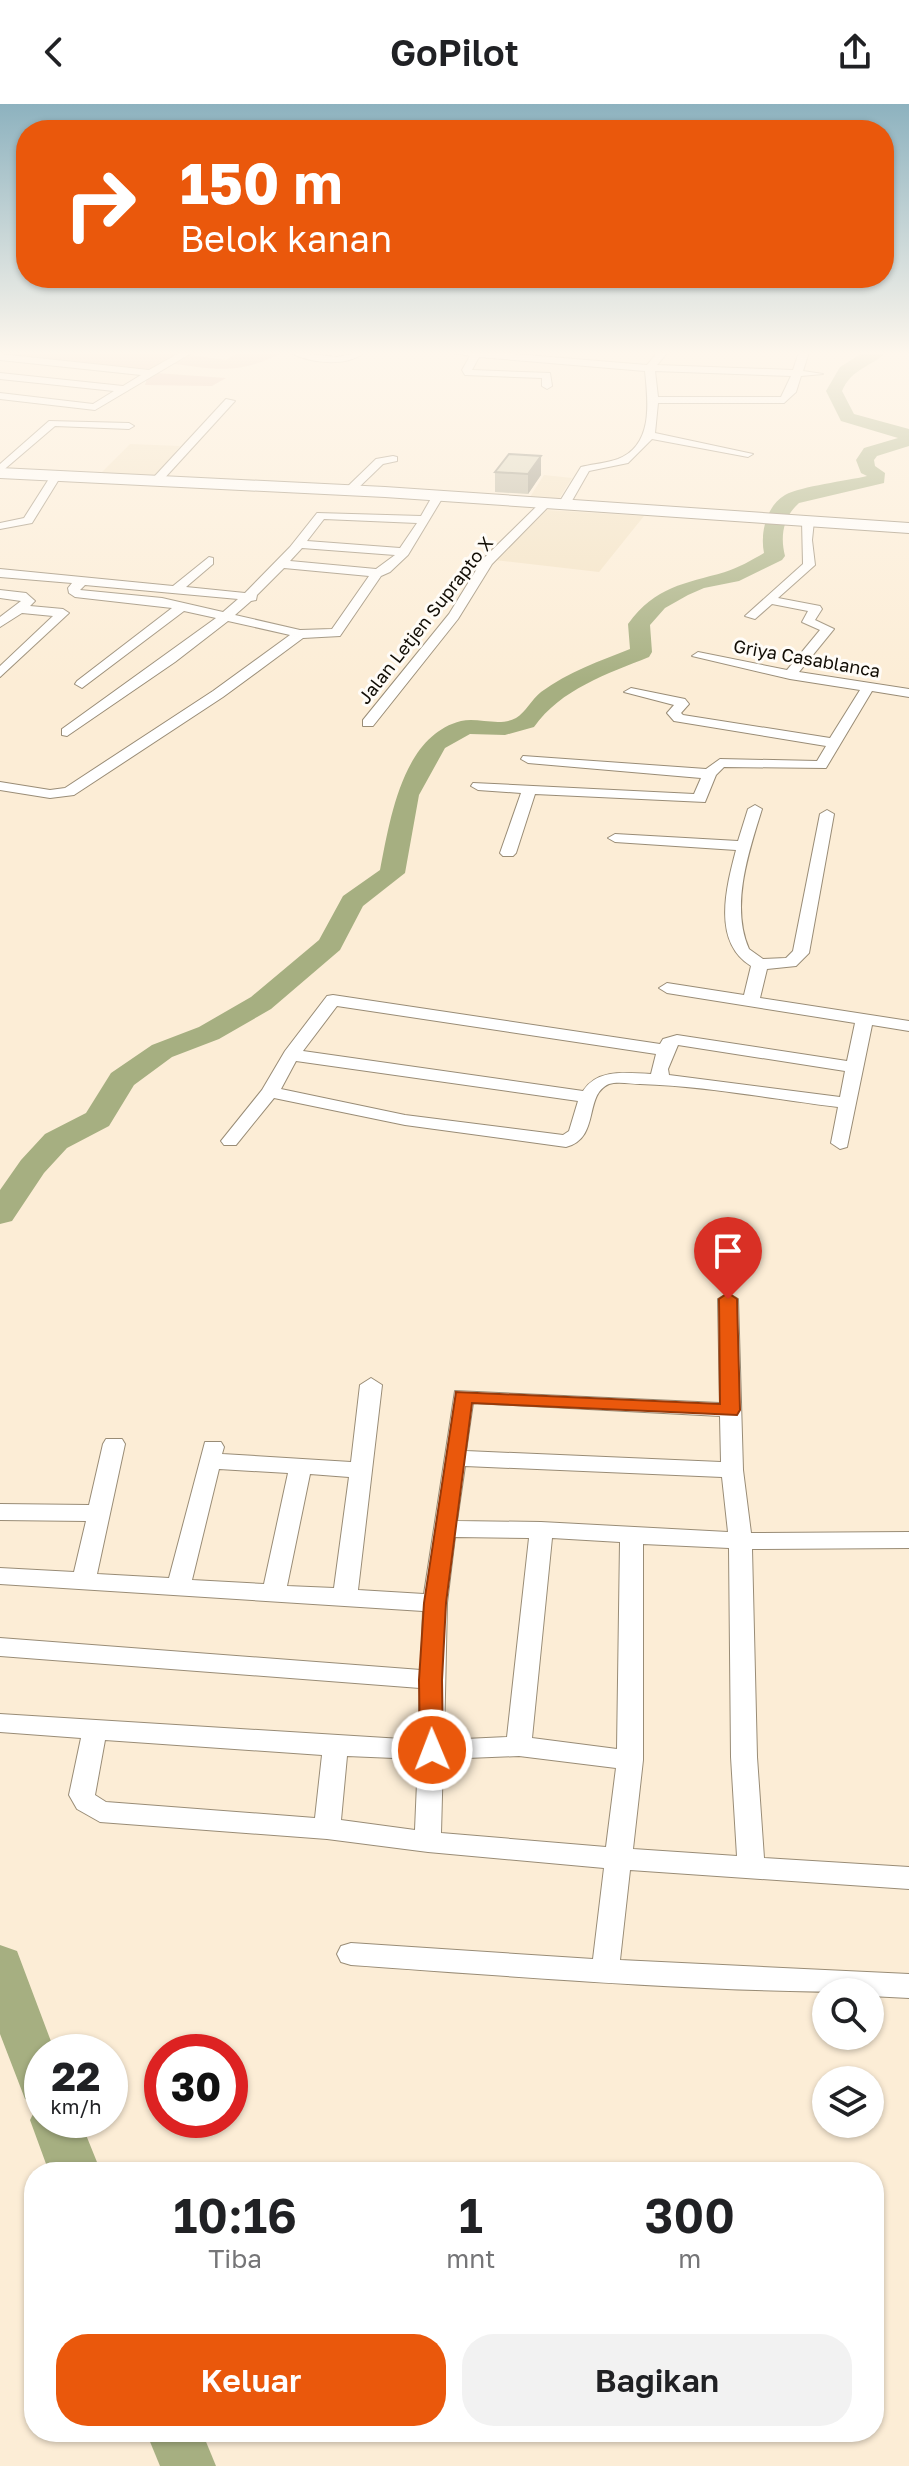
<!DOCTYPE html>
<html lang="id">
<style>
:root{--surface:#fff;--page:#f2f2f2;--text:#202124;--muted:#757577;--accent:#ea580c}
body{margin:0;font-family:"Golos Text",sans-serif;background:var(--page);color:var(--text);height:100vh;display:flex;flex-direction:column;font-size:30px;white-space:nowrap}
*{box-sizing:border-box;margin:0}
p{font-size:26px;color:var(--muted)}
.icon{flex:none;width:44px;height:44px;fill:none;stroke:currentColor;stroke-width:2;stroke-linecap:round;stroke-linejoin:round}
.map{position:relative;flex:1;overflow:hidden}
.details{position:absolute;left:24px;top:2058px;width:860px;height:280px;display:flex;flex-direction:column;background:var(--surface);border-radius:32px;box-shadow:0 2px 6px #0004}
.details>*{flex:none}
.guide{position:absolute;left:16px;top:16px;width:878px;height:168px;border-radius:32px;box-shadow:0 2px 6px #0004;background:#ea580c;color:#fff;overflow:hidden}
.tools{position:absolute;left:812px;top:1874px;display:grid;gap:16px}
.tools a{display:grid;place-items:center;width:72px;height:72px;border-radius:50%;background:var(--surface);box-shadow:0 2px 6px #0004;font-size:40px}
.speed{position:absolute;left:24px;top:1930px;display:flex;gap:16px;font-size:40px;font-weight:700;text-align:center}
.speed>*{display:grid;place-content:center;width:104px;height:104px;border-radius:50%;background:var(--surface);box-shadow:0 2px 6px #0004;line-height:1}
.speed small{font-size:20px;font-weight:400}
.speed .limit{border:12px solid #d22;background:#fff;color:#111}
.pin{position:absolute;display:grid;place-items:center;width:68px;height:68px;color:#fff;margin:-82px -34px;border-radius:50% 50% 50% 0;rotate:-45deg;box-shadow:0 0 8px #0007}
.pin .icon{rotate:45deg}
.me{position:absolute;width:88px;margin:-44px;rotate:359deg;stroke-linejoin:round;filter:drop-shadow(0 0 6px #0008)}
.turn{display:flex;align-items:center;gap:28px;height:168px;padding:0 32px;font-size:36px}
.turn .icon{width:104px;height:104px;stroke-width:2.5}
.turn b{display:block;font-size:56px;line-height:68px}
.eta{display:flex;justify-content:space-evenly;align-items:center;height:136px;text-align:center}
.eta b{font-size:48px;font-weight:600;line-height:56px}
.primary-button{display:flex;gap:16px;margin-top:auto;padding:16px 32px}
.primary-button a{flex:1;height:92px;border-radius:32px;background:var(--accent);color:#fff;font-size:32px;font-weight:600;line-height:92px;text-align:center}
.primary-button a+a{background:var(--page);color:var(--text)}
header{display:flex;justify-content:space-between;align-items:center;height:104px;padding:0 32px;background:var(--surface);font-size:36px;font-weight:600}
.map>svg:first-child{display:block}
</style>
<header><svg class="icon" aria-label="back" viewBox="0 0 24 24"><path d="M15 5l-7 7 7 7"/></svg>GoPilot<svg class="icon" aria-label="share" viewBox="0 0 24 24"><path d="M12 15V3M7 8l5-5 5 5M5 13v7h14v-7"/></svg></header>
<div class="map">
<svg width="909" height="2362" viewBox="0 0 909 2362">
<rect width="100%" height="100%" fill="#fcedd6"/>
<g fill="#f3e2c3">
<path d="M130,340L180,342L156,372L101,369Z"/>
<path d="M544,371L572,374L557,398L528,396Z"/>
<path d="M546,406L644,412L599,468L494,456Z"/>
</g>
<path fill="#e2b8a6" d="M0,248H193L190,251L226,256L239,248H283C239,272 214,265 167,259L156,269L226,274L212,282L145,281L148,272L0,253Z"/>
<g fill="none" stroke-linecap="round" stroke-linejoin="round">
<g fill="#a6af81" fill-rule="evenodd">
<path d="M864,248H887C871,263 852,264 842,287L854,310L909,325V342L877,352L874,356L875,362L885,369L884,379L799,399C783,413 780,432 785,452L782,456L739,477L704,484L688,491L665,504L650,521L652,548L649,553C607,570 561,585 534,623L505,631L470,630L445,644L419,691L405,769L363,802L340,846L271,905L219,935L172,953L134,981L109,1022L67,1044L44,1069L12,1117L0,1120V1086L21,1056L45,1030L86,1009L111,969L152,941L199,923L251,893L319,836L343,792L380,766C390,716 402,632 461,617C478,613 499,623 516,614C525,609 532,595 541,588C568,568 600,557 630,545L628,520C656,482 684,480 725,468C738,464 752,456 764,449C760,430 766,402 785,391C802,382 846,377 867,372L861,369L856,356L864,344L898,334L841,317L826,287L840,263Z"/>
<path d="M0,1841L17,1847L55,1948H42V2016H80L101,2068H49L30,2016L38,2000L25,1995L0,1930Z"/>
<path d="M146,2328H202L216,2362H160Z"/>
</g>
<defs>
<g id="minor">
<path d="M181,248H193L95,306L0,295V289L93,300L114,287L0,275V269L123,282L141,271L0,256V250L149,266Z"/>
<path d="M289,248L337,253L365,248C346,264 309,259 289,248Z"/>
<path d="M449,248H489L647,261L658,248H668L657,261L793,266L799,248H809L803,267L823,270L801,272L796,288L784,299H658L655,329L753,350L748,353L652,335L628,359L589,367L569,402L563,405L557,402L581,363C593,360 607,359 618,355C654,341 648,297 645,267L479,253L472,266L550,269L552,282L547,285L542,282V274L465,271L462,266L470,252ZM655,267L791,272L781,293H658Z"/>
<path d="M226,295L235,297L161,378H153V374Z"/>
<path d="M49,317L129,319L134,322L129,325L55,322L0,369V360Z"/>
<path d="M393,352L397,353V357L383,360L354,388H346V384L376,355Z"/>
<path d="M52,370L61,372L32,419L0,425V419L24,414Z"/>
<path d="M437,390L443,393L408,451L390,468L381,472L340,532L303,534L223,593L74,691L50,694L0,686V678L50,686L65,684L213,587L290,531L228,517L175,558L67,632L62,631V625L216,514L184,507L82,584L75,580L77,577L172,504L75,493L69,489L68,484L72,479L0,473V465L173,482L209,453L213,454V460L186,483L245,489L290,443L317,409L421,412L433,391ZM324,415L417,419L400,444L307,437ZM302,444L395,451L376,465L290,457ZM284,464L369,472L332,525L300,526L235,511L251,497L256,496L257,491ZM85,481L238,495L223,508L162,494L80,486Z"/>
<path d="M540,399L550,401L492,460L458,515L373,622H363V616L449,510L483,455Z"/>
<path d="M808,414L814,417L812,436L815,461L778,494L820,502L822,505L815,516L834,525L799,568L909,585V593L872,587L826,664L724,663L716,671L705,698L535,690L516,749L513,752H503L500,749L521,689L478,686L471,682L473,679L694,690L701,674L528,659L521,655L523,652L706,665L720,655L817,657L826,642L674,617L667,609L674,601L624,588L631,584L685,595L689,600L681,609L683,611L830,634L860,586L790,575L692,552L698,548L787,566L820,526L802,518L808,507L772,500L755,515L745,512L803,460L802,417Z"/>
<path d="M0,486L26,489L35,497L30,502L63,505L69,509L0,573V562L53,512L22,509L0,523V513L21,497L0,494Z"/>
<path d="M755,701L762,705C749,747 730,802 749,845L763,855L786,854L793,847L820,710L827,706L834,710L809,849L796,862L767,865L760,894L909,917V927L872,921L847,1043L840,1045L831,1039L838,1003C773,995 706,982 640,980C631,980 618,977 609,980C583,991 601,1034 566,1043L405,1021L274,994L236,1041H224L221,1037L262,986L285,947L327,892L333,891L660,940L663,935L677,931L847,957L855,919L667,889L659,884L667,879L744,891L751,862C712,838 726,784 736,746L615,738L608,734L615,730L738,737L748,705ZM337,902L656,950L651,970C627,969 598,964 583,987L303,947ZM678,941L845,967L840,993L669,971L668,965ZM296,957L578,997L569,1027L563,1031L405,1011L281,985Z"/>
<path d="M728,1189L738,1195L743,1366L751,1429L909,1428V1444L752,1445L757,1653L764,1754L909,1763V1785L630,1766L620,1856L909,1870V1894L870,1892V1888C700,1888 524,1873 351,1861L341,1858L337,1850L341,1842L351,1839L593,1855L604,1764L428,1748L327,1735L100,1718L77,1705L69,1691L81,1634L0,1628V1610L418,1636L420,1584L0,1552V1534L421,1566L423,1507L0,1480V1464L74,1468L86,1417L0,1416V1400L89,1401L103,1340L106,1335H122L125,1340L97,1470L169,1474L205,1338H221L224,1343L222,1350L351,1358L360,1281L371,1274L382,1281L358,1486L424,1490L455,1287L720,1299L718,1195ZM473,1299L720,1312L721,1358L466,1347ZM465,1362L722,1373L728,1428L541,1418L457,1417ZM219,1365L288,1369L264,1480L192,1476ZM310,1370L349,1373L334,1484L287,1482ZM455,1433L529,1434L507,1633L444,1636L447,1499ZM552,1434L620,1438L617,1645L532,1634ZM643,1440L729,1444L731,1653L737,1752L633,1745L643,1656ZM105,1636L322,1651L315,1714L106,1698L95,1691ZM347,1652L418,1655L415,1726L341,1716ZM519,1652L616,1664L606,1743L441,1729L443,1655Z"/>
</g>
<path id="secondary" d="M0,364L385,383L909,419V429L385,393L0,374Z"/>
</defs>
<use href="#minor" stroke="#998c76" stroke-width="2"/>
<use href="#secondary" stroke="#998c76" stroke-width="2"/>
<use href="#minor" fill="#fff" fill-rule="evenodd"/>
<use href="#secondary" fill="#fff" fill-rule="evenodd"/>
</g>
<path fill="#bbb6a1" d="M541,352V371L528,390L495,388V368Z"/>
<path fill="#989483" d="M541,352V371L528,390V370Z"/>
<path fill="#d9d4bb" stroke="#989483" stroke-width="2" d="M509,350L541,352L528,370L495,368Z"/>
<linearGradient id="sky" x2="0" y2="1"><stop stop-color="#8db2bf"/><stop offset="0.43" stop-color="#fef7ed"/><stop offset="1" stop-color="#fef7ed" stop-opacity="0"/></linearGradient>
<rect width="909" height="579" fill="url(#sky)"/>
<path fill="#ea580c" stroke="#983908" stroke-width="2" d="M728,1189L737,1195L740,1306L737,1311L472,1299L446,1499L442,1576L443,1646L440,1652L432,1655L424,1652L420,1646L419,1576L424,1499L456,1288L720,1300L719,1195Z"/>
<g text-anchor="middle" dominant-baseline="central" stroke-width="6" stroke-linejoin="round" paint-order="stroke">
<g font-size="18" fill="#110d05" stroke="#fffcf7">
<text transform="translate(425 516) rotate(-52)">Jalan Letjen Suprapto X</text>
<text transform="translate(807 554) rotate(10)">Griya Casablanca</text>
</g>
</g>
</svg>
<div class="tools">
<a><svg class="icon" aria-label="search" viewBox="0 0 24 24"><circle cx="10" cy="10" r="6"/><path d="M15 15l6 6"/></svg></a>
<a><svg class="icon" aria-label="layers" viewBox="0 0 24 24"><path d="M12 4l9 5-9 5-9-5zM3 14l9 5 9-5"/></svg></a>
</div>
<div class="speed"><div>22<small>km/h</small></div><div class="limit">30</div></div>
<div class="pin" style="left:728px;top:1195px;background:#d93025"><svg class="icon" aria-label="arrive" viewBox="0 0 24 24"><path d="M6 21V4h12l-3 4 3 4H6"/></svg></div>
<svg class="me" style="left:432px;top:1646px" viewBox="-20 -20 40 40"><circle r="17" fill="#ea580c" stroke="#fff" stroke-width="3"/><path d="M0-11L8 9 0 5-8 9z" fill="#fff"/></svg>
<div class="guide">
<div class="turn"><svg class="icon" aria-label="right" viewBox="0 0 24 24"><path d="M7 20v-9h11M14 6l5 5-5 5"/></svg><div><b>150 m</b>Belok kanan</div></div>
</div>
<section class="details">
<div class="eta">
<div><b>10:16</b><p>Tiba</p></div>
<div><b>1</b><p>mnt</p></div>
<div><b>300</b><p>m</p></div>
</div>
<div class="primary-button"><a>Keluar</a><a>Bagikan</a></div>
</section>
</div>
